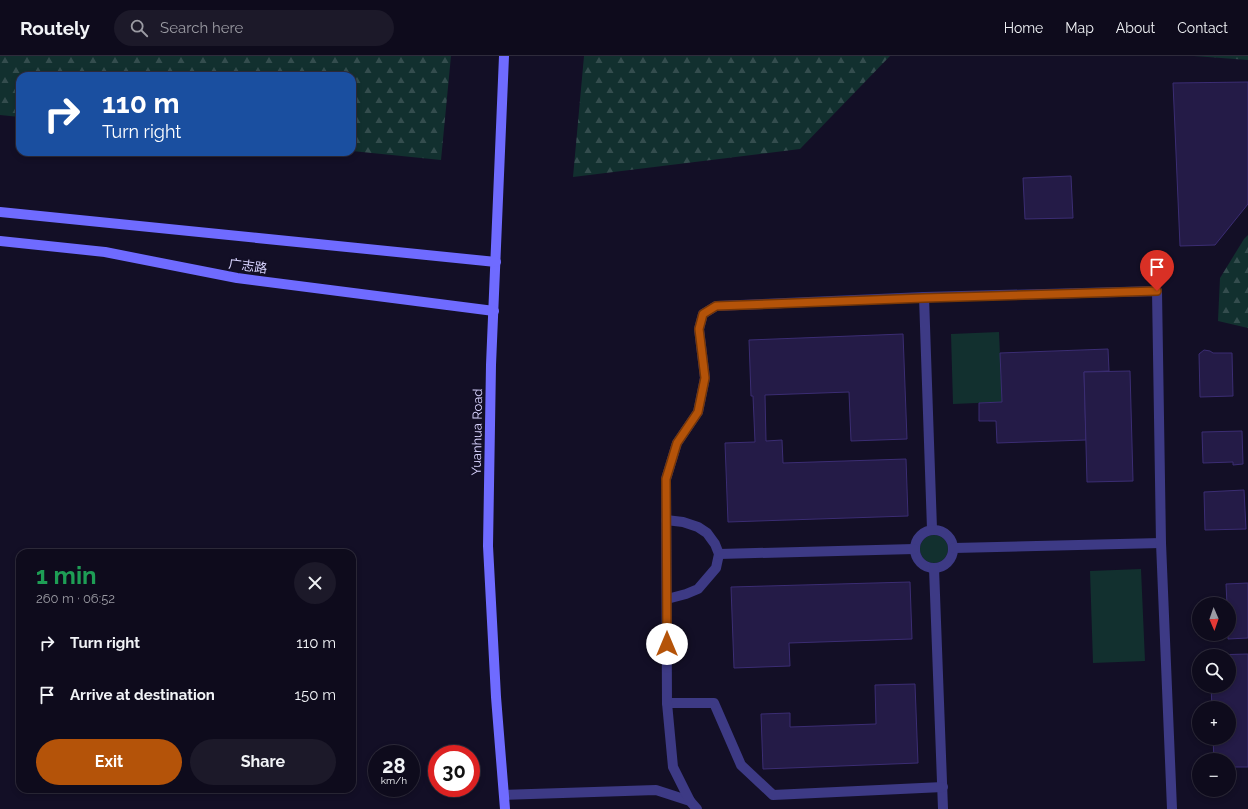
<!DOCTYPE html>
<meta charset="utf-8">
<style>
:root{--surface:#0e0b1c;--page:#1c1929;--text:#f1f3f6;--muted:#9b9ba3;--line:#2e2b3b;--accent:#b45309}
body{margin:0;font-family:Raleway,"Noto Sans SC",sans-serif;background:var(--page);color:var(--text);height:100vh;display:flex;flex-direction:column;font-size:15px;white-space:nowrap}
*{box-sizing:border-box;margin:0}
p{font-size:13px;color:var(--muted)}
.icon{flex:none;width:22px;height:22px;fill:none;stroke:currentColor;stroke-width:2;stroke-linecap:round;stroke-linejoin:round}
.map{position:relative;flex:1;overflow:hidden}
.panel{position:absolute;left:16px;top:493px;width:340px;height:244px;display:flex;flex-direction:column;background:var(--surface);border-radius:12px;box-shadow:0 2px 6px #0003,0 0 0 1px var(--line)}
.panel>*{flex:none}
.hud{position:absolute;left:16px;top:16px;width:340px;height:84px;border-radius:12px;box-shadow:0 2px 6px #0003,0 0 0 1px var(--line);background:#1a4fa0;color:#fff;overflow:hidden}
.needle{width:26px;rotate:178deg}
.controls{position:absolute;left:1192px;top:541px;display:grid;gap:8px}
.controls a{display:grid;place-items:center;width:44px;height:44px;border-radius:50%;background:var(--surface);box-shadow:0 2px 6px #0003,0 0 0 1px var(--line);font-size:20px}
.speed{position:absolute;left:368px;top:689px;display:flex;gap:8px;font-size:20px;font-weight:700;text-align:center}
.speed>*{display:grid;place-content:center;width:52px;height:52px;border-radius:50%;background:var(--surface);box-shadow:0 2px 6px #0003,0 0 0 1px var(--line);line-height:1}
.speed small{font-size:10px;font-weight:400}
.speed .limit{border:6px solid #d22;background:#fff;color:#111}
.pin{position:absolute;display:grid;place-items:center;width:34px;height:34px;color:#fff;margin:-41px -17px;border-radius:50% 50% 50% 0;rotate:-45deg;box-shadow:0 0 4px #0007}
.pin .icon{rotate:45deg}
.me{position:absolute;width:44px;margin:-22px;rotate:0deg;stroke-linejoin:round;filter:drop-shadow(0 0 3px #0008)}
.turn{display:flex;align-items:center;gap:14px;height:84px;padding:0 20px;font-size:18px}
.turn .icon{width:52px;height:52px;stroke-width:2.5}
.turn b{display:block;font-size:28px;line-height:34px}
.round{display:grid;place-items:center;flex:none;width:42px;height:42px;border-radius:21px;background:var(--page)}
.head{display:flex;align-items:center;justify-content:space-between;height:68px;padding:0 20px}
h1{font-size:24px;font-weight:700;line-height:30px;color:#1e9e55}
.cta{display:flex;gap:8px;margin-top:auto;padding:8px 20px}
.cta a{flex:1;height:46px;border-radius:24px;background:var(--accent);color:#fff;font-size:16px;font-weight:700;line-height:46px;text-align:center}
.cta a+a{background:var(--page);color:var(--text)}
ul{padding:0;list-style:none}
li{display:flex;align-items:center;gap:12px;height:52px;padding:0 20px}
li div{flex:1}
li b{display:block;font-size:15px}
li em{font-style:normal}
header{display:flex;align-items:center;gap:24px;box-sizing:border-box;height:56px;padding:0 20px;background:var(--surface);border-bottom:1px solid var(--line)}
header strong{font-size:19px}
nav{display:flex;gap:22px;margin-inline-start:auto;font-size:14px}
.search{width:280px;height:36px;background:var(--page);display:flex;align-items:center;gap:10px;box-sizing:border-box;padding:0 14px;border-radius:22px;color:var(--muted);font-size:15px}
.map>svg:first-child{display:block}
</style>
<header>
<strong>Routely</strong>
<div class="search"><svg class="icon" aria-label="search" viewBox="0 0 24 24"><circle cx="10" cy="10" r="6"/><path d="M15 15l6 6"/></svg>Search here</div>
<nav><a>Home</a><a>Map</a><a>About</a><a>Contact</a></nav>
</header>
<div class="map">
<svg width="1248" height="753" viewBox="0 0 1248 753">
<defs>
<pattern id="forest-firs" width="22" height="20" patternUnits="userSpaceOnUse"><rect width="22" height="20" fill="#12302f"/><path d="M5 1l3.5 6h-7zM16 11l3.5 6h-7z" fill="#344d4e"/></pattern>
</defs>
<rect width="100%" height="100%" fill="#130f26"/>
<g fill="#12302f">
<path d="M999,276L1002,346L953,348L951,278Z"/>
<circle cx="934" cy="493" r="14"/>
<path d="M1141,513L1145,605L1093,607L1090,515Z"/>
</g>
<g fill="url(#forest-firs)">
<path d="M0,0H451L441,104L352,95V20H20V61L0,59Z"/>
<path d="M584,0H890L800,93L573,121Z"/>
<path d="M1194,0H1248V4Z"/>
<path d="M1248,179V272L1218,265L1220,222L1244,183Z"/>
</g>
<g fill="#241b47" stroke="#3b2d73">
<path d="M1248,26V148L1215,189L1180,190L1173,27Z"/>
<path d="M1071,120L1073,162L1025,163L1023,122Z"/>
<path d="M903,278L907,383L851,385L849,336L765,339L766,385L782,384L783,407L906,403L908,460L728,466L725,387L755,386L753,340H751L749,284Z"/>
<path d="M1108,293L1109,315L1084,316L1086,384L997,387L996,365H979V347L1002,346L1000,297Z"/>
<path d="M1204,294L1210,295L1213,297H1232L1233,340L1200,341L1199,298Z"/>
<path d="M1130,315L1133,425L1087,426L1084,316Z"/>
<path d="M1242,375L1243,408L1233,409V406L1203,407L1202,376Z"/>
<path d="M1244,434L1246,473L1205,474L1204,436Z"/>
<path d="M910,526L912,583L789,587L790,610L734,612L731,531Z"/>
<path d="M1248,527V582L1228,583V578H1229V548H1227L1226,528Z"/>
<path d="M1248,598V711H1229V704H1214L1213,682H1229V652H1212L1211,630H1229V600L1210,599Z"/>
<path d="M915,628L918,707L763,713L761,658L790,657V671L876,668L875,629Z"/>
</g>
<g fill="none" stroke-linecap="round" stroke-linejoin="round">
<g stroke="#3d3a85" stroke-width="10">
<path d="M924,241L932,473"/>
<path d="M666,464L683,466L698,471L707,477L715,488L719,498L716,512L698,533L686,538L667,543"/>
<circle cx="934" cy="493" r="19"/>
<path d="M954,492L1161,487"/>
<path d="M719,498L914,493"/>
<path d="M934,512L943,753"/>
<path d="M667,647H714L741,709L773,739L943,731"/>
</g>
<g stroke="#3d3a85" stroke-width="10">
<path d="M504,739L656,734L690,745L697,753"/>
<path d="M690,745L673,711L667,647L666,423L677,387L698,356L705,322L699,273L703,258L716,250L924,241L1157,235L1161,487L1172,753"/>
</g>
<g stroke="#6f6bff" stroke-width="10">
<path d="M504,0L491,309L488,490L496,641L505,753"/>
<path d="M0,156L496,206"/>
<path d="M0,185L105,196L237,222L494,255"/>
</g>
</g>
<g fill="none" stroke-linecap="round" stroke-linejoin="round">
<defs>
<path id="route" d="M667,588L666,423L677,387L698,356L705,322L699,273L703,258L716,250L924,242L1157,235"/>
</defs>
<use href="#route" stroke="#753606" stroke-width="10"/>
<use href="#route" stroke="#b45309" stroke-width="7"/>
</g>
<g text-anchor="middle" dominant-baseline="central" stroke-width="4" stroke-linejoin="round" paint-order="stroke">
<g font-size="13" fill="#d9d4ff" stroke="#130f26">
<text transform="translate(248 210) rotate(8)">广志路</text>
<text transform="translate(477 376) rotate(-89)">Yuanhua Road</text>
</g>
</g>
</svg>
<div class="controls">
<a><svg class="needle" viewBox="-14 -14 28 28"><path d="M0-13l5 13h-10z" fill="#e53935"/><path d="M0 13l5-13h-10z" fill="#9b9ba3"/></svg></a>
<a><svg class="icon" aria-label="search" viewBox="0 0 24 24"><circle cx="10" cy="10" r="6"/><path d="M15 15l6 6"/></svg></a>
<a>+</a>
<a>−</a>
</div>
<div class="speed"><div>28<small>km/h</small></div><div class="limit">30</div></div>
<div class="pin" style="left:1157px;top:235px;background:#d93025"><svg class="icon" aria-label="arrive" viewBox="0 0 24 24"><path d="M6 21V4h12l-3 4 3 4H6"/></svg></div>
<svg class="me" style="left:667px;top:588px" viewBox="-20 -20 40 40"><circle r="19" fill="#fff"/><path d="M0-13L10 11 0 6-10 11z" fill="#b45309"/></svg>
<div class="hud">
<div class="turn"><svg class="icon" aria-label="right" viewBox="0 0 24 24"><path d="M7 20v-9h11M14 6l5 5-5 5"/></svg><div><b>110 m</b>Turn right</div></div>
</div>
<section class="panel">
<div class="head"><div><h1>1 min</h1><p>260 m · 06:52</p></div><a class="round"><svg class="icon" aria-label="close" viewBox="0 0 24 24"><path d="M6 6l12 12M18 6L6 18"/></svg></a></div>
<ul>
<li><svg class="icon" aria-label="right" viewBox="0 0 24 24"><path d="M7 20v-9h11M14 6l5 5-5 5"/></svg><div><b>Turn right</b></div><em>110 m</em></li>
<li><svg class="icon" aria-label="arrive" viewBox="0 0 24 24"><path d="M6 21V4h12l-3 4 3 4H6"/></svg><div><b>Arrive at destination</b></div><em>150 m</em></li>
</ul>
<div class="cta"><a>Exit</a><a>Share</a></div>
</section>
</div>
